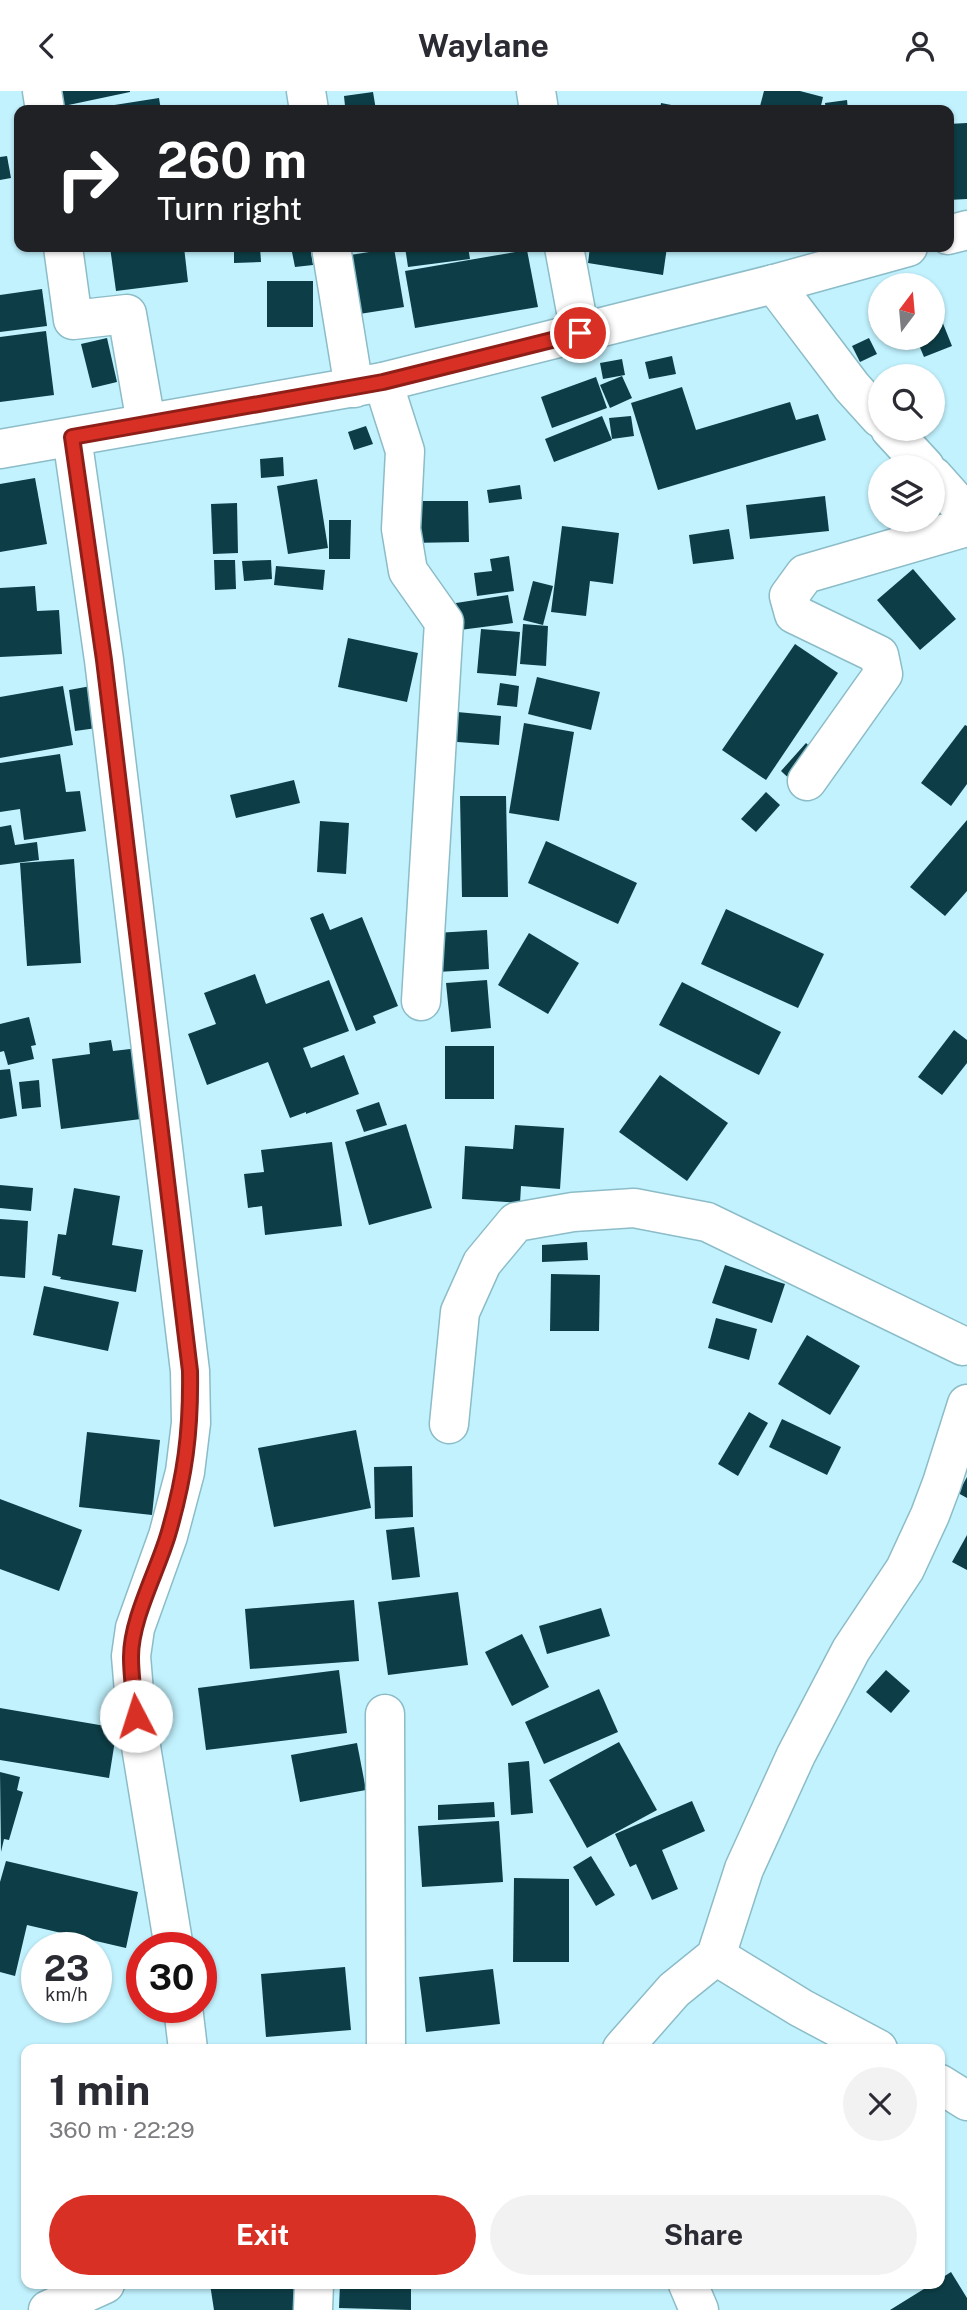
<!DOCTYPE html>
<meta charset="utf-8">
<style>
:root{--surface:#fff;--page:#f2f2f3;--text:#2b2b33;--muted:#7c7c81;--accent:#d93025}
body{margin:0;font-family:"Public Sans",sans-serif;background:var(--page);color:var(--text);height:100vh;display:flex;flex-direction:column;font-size:26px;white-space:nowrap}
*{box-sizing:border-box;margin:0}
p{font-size:23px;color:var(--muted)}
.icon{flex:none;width:38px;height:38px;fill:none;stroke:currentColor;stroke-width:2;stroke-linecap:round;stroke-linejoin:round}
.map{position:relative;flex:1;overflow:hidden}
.details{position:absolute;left:21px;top:1953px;width:924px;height:245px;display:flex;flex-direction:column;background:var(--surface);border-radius:14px;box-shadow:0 2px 5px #0004}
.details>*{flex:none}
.top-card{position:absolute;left:14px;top:14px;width:940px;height:147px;border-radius:14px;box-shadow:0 2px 5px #0004;background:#202124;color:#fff;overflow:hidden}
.needle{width:46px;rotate:16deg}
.controls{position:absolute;left:868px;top:182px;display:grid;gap:14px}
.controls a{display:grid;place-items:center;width:77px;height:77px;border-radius:50%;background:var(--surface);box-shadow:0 2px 5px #0004;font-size:35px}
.speed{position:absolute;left:21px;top:1841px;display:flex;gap:14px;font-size:35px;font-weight:700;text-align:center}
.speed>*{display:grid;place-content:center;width:91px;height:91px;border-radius:50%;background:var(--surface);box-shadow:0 2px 5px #0004;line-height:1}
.speed small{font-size:18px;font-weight:400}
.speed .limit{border:10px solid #d22;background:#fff;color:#111}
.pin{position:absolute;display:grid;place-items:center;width:60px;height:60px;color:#fff;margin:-30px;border:4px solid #fff;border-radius:50%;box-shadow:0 2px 7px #0007}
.me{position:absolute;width:77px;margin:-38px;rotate:355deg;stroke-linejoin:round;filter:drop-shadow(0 0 5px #0008)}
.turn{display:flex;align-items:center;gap:24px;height:147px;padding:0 28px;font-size:32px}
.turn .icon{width:91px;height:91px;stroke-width:2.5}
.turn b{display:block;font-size:49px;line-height:60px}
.round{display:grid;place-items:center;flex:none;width:74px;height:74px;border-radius:37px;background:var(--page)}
.overview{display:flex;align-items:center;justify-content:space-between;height:119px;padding:0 28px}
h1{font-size:42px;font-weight:700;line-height:52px}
.cta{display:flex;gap:14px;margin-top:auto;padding:14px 28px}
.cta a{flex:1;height:80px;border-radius:42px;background:var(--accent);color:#fff;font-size:28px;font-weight:700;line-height:80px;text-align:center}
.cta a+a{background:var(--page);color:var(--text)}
header{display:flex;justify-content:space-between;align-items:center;height:91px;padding:0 28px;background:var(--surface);font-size:32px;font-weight:700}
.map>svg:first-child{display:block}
</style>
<header><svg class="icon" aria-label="back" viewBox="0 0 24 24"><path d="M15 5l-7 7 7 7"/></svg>Waylane<svg class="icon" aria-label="person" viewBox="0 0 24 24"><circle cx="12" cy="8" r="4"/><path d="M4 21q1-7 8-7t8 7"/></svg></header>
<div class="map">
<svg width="967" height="2219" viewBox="0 0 967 2219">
<rect width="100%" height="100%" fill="#c1f2fe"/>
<g fill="#0d3e47">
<path d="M56,0H130V1L59,16Z"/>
<path d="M764,0H800L823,6L820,19H759Z"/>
<path d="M373,1L376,19H322L321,18L345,15L344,5Z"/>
<path d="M159,7L161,19H89V18Z"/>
<path d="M847,9L848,19H826L825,12Z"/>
<path d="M661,12L692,18L691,19H660Z"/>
<path d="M967,32V108L948,109V33Z"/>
<path d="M7,65L11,87L0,89V66Z"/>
<path d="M110,156H184L188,191L116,200Z"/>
<path d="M234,156H260L261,171L234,172Z"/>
<path d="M291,156H310L313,174L295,176Z"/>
<path d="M405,156H468L470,168L408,176Z"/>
<path d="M590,156H667L663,184L588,172Z"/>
<path d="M394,157L404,216L353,224L344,165Z"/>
<path d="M527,159L538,216L415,237L405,180Z"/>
<rect x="267" y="190" width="46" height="46"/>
<path d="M42,198L47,235L0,241V204Z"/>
<path d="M938,220L952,255L924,266L916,247H933V222Z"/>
<path d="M46,240L54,304L0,311V246Z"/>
<path d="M107,247L117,291L92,297L81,253Z"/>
<path d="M869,247L877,263L860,271L852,255Z"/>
<path d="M672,265L676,283L649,288L645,271Z"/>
<path d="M622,268L625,284L603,288L600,272Z"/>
<path d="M622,285L632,307L610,317L600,294Z"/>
<path d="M596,286L607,317L552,337L541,306Z"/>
<path d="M682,296L696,339L790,311L796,329L818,323L826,349L658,399L631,312Z"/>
<path d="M602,325L612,349L554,371L545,348Z"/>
<path d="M631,325L634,345L612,348L609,327Z"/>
<path d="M366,335L373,353L354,359L348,341Z"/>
<path d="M283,366L284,385L261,387L260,368Z"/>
<path d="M35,387L47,453L0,461V393Z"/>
<path d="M317,388L328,457L288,463L277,395Z"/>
<path d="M520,394L522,408L489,412L487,399Z"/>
<path d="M825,405L829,440L750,448L746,414Z"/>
<path d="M406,410H468L469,451L406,452Z"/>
<path d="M237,412L238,462L213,463L211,413Z"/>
<path d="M329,429H351L350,468H329Z"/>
<path d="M562,435L619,442L613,493L590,490L586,525L551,521Z"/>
<path d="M729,438L734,468L693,473L689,444Z"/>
<path d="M509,465L514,500L477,505L474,482L492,480L490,468Z"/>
<path d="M214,469H235L236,498L215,499Z"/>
<path d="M271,469L272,488L244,490L242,470Z"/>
<path d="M276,475L325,479L323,499L274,494Z"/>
<path d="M913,478L956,528L920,559L877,509Z"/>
<path d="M533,490L553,495L543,534L523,529Z"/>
<path d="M35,495L37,520L59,519L62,563L0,566V497Z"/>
<path d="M508,504L513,532L460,539L456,512Z"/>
<path d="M523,533L548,535L546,575L520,573Z"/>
<path d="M481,538L520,541L516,585L477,582Z"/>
<path d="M348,547L418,562L407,611L338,596Z"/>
<path d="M795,553L838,582L766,689L722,659Z"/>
<path d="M537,586L600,601L591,639L528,623Z"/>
<path d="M500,592L519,595L517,616L497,614Z"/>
<path d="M63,595L73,654L0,667V606Z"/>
<path d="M91,595L97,637L75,640L69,599Z"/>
<path d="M446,620L501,625L499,654L444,650Z"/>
<path d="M524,632L574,641L559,730L509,722Z"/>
<path d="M965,634L967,635V693L951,715L921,692Z"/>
<path d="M806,652L822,667L796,694L781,680Z"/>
<path d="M60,663L66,701L80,700L86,740L24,749L20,718L0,721V672Z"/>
<path d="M294,689L300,712L236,727L230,704Z"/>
<path d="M766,701L780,714L756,741L741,728Z"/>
<path d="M460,705H506L508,806H462Z"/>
<path d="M967,729V800L945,825L910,796Z"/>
<path d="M320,730L349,732L346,783L317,781Z"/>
<path d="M11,734L15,754L37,751L39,769L0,774V736Z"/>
<path d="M546,750L637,792L618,833L528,792Z"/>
<path d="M74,768L81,872L27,875L20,772Z"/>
<path d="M726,818L824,863L798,917L701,873Z"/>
<path d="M323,822L330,839L362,826L398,915L373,925L376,932L356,940L310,827Z"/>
<path d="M487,839L489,878L437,881L435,842Z"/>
<path d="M529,842L579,872L548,923L498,894Z"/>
<path d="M255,883L266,913L329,889L349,940L303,957L311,977L344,964L359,1003L306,1023V1021L290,1027L268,971L207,994L188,943L216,933L204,902Z"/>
<path d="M487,889L491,937L451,941L446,892Z"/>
<path d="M682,891L781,941L759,984L659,934Z"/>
<path d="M29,926L36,954L31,955L34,968L8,974L4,960L0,961V933Z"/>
<path d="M954,939L967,949V972L942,1004L918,986Z"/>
<path d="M111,949L113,960L139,957L149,1027L61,1038L52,968L90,963L89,952Z"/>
<rect x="445" y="955" width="49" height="53"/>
<path d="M10,978L17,1025L0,1028V979Z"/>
<path d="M660,984L728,1032L687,1090L619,1041Z"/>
<path d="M39,989L41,1016L22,1018L19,991Z"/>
<path d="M379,1011L387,1034L364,1041L356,1019Z"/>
<path d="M406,1033L432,1117L369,1134L345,1051Z"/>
<path d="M515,1034L564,1037L560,1098L521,1095L520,1112L462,1108L465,1055L513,1058Z"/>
<path d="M332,1051L342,1135L265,1144L262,1115L248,1117L244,1083L264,1081L261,1059Z"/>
<path d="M0,1094L33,1097L31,1120L0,1117Z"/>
<path d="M74,1097L120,1105L112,1154L143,1159L136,1201L60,1188L61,1186L52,1184L58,1143L66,1144Z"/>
<path d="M0,1128L28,1130L25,1187L0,1185Z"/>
<path d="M587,1151L588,1169L542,1171V1154Z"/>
<path d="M725,1174L785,1193L772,1232L712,1212Z"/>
<path d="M551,1183L600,1184L599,1240H550Z"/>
<path d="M44,1195L119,1211L108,1260L33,1244Z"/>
<path d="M716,1227L757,1238L749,1269L708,1257Z"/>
<path d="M807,1244L860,1275L830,1324L778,1293Z"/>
<path d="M749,1321L768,1332L738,1385L718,1373Z"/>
<path d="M782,1328L841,1356L827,1384L769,1356Z"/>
<path d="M356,1339L371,1417L274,1436L258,1357Z"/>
<path d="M87,1341L160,1349L152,1424L79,1416Z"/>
<path d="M412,1375L413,1426L375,1428L374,1376Z"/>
<path d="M967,1386V1407L958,1402Z"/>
<path d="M0,1408L82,1439L59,1500L0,1478Z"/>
<path d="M414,1436L420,1486L392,1489L386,1439Z"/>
<path d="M967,1444V1479L952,1471Z"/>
<path d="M458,1501L468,1574L388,1584L378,1511Z"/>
<path d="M354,1509L359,1570L250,1578L245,1518Z"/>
<path d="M601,1517L610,1545L547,1563L539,1535Z"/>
<path d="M522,1543L549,1596L512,1615L485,1561Z"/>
<path d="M339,1579L347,1642L206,1659L198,1597Z"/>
<path d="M886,1579L910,1600L891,1622L866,1601Z"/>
<path d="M599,1598L618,1641L544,1673L525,1631Z"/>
<path d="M0,1617L117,1637L109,1687L0,1669Z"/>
<path d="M619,1651L657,1719L587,1757L549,1689Z"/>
<path d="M357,1652L366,1699L300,1711L291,1664Z"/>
<path d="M529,1670L533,1722L511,1724L508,1672Z"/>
<path d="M0,1681L20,1686L17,1699L23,1701L9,1749L4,1748L1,1761Z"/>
<path d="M692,1710L705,1740L662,1759L678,1798L652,1809L636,1773L630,1776L615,1743Z"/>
<path d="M494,1711L495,1726L438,1729V1714Z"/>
<path d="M499,1730L503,1791L422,1796L418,1735Z"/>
<path d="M591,1765L615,1804L596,1815L573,1776Z"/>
<path d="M6,1770L138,1801L126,1857L27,1834L15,1885L0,1881V1791Z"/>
<path d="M514,1787L569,1788V1871H513Z"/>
<path d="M345,1876L351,1939L266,1946L261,1883Z"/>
<path d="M493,1878L500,1933L426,1941L419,1886Z"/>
<path d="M354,1953V1958H328V1957Z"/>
<path d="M951,2181L967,2207V2219H890L932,2193H940V2188Z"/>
<path d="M210,2193H301L305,2219H214Z"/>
<path d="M340,2193H411V2219L339,2217Z"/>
</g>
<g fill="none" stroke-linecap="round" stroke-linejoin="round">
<defs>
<g id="minor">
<path d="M42,0L45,19"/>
<path d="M306,0L309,19"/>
<path d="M536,0L539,19"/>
<path d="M948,144L967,139"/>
<path d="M63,156L73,229L127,223L146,332"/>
<path d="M331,156L354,297"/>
<path d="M564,156L580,242"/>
<path d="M774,193L852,296L880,327"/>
<path d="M383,291L405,360L401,438L408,480L444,531L421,910"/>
<path d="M890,338L925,376"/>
<path d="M72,346L104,569L190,1280L191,1332L185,1381L168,1445L135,1537L131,1565L136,1625L174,1857"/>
<path d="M0,358L383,291L774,193L908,156"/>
<path d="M933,385L967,423"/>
<path d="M807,690L883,583L879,564L794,523L789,505L805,483L967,436"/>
<path d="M449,1333L460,1221L482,1172L516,1131L573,1121L634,1117L707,1131L963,1255"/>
<path d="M385,1623L386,1958"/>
<path d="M716,1865L801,1917L878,1958"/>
<path d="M183,1916L188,1958"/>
<path d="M622,1958L674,1899L716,1865L744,1778L796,1664L851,1559L905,1478L930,1424L942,1392L967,1313"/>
<path d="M940,1993L967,2010"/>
<path d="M688,2193L699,2219"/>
<path d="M48,2219L105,2193"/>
<path d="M313,2219L314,2193"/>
</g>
</defs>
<use href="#minor" stroke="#8cbcc7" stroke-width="41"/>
<use href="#minor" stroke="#fff" stroke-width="38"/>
</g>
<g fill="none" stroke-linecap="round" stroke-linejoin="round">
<defs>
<path id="route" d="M136,1625C134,1605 131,1585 131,1566C131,1528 157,1481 168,1444C185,1386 191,1341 190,1280L104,569L72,346L383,291L580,242"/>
</defs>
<use href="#route" stroke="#8d1f18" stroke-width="18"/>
<use href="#route" stroke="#d93025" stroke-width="12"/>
</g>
</svg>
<div class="controls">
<a><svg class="needle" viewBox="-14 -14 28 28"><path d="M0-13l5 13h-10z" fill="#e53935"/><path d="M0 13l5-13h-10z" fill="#7c7c81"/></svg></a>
<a><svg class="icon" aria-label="search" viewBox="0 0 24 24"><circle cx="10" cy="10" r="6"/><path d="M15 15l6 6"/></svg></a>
<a><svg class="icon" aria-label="layers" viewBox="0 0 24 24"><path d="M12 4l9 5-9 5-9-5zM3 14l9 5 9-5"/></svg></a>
</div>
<div class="speed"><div>23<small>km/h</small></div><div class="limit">30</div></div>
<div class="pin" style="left:580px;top:242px;background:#d93025"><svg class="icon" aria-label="arrive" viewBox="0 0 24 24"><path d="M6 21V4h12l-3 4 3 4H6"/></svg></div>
<svg class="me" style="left:136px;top:1625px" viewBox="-20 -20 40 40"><circle r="19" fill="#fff"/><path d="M0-13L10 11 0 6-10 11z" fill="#d93025"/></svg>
<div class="top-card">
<div class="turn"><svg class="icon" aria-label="right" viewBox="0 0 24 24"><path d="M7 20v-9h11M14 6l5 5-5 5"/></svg><div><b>260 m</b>Turn right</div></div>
</div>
<section class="details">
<div class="overview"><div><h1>1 min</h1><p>360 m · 22:29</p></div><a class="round"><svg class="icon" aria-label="close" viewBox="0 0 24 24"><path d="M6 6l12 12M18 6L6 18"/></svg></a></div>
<div class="cta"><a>Exit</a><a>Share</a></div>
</section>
</div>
